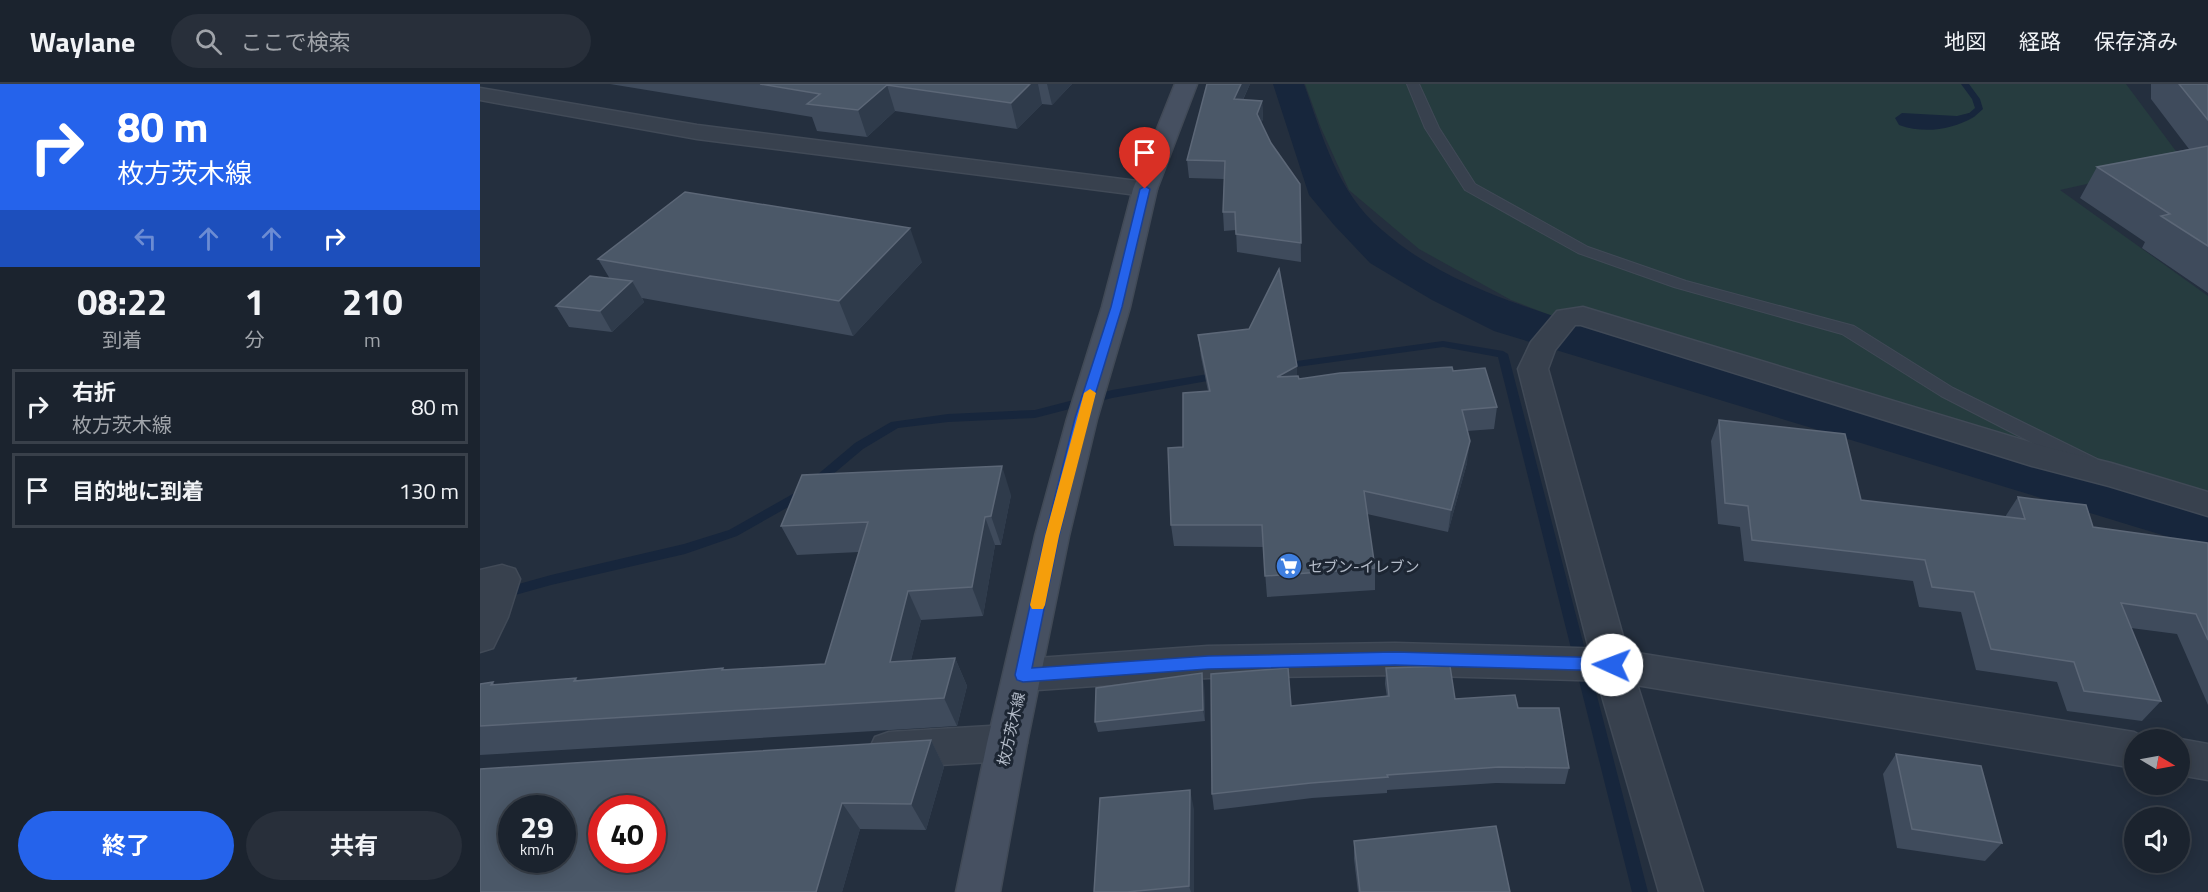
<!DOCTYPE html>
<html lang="ja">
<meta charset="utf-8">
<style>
:root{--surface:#1b232e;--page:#282f3a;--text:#f1f3f6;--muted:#a0a4aa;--line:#39404a;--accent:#2563eb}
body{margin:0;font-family:"Titillium Web","Noto Sans JP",sans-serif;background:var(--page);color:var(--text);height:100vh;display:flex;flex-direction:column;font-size:22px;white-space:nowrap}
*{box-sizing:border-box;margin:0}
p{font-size:20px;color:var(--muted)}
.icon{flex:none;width:33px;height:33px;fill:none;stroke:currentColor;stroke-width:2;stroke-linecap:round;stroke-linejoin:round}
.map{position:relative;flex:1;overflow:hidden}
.panel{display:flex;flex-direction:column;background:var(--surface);width:480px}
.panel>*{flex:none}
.banner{background:#2563eb;color:#fff;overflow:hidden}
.needle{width:39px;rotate:100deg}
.fabs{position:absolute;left:1644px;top:645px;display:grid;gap:12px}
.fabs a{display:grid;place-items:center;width:66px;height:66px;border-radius:50%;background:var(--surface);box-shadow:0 3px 15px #0003,0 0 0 2px var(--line);font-size:30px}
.speed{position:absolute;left:18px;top:711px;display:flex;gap:12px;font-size:30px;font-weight:700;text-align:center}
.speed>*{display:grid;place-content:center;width:78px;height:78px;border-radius:50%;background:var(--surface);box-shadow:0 3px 15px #0003,0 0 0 2px var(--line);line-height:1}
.speed small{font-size:15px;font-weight:400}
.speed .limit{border:9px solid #d22;background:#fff;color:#111}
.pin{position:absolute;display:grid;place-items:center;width:51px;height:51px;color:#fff;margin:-62px -26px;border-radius:50% 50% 50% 0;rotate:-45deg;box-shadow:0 0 6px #0007}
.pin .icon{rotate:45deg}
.me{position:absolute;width:66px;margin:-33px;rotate:272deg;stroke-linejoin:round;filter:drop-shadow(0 0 4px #0008)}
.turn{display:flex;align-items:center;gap:21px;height:126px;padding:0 18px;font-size:27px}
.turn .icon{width:78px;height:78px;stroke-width:2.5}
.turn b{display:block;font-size:42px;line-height:51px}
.lanes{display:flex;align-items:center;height:57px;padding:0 18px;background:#0003;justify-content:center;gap:30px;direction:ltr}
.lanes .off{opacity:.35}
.eta{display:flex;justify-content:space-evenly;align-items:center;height:102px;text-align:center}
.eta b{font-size:36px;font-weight:700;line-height:42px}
.cta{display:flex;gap:12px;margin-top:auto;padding:12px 18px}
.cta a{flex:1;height:69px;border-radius:36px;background:var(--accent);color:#fff;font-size:24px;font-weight:700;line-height:69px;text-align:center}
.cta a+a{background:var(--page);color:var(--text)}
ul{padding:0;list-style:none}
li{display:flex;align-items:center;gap:18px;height:75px;margin:0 12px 9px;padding:0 6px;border:3px solid var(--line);border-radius:0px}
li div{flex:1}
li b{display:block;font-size:22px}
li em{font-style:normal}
header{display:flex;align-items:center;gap:36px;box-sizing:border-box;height:84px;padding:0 30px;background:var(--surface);border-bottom:2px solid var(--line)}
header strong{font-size:28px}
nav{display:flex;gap:33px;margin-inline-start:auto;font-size:21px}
.search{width:420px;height:54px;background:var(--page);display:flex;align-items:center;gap:15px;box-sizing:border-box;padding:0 21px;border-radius:33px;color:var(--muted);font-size:22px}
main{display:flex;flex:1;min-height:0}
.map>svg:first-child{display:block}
</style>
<header>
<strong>Waylane</strong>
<div class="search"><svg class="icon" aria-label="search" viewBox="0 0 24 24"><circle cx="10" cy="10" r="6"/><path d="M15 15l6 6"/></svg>ここで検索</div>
<nav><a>地図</a><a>経路</a><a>保存済み</a></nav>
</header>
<main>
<section class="panel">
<div class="banner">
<div class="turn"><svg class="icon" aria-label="right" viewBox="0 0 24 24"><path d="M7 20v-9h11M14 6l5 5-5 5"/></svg><div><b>80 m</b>枚方茨木線</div></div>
<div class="lanes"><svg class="icon off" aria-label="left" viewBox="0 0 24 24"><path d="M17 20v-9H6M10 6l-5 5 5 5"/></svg><svg class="icon off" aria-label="ahead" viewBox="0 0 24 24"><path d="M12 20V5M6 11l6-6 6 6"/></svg><svg class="icon off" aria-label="ahead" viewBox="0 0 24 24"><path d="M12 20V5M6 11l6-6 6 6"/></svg><svg class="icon" aria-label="right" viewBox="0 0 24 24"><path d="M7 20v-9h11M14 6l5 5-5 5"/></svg></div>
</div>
<div class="eta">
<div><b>08:22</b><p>到着</p></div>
<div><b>1</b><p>分</p></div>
<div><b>210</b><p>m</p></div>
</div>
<ul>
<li><svg class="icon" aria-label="right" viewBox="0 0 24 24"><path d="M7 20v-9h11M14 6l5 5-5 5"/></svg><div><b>右折</b><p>枚方茨木線</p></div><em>80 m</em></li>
<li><svg class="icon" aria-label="arrive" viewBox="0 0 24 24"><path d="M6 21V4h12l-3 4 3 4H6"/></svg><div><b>目的地に到着</b></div><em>130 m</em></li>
</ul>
<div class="cta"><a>終了</a><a>共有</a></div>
</section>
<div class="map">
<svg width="1728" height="808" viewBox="0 0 1728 808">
<rect width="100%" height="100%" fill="#242f3e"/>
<path fill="#263c3f" d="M825,0H1646L1704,78L1580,106L1728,212V443L1123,252L1031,216L939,165L869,106L841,44Z"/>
<g fill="#17263c">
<path d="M793,0H824C843,53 857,108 902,146C953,191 1016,213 1079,234C1132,252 1186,269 1240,285C1402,335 1565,383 1728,433V465L1014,247L952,216L890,179L854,141L829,111Z"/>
<path d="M1422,29L1477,32L1489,29L1494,33C1471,46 1444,50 1419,41L1415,34Z"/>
</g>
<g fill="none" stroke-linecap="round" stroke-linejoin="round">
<g fill="#17263c" fill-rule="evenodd">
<path d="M1481,0H1489L1500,15L1503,25L1494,33L1487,31L1495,24L1492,15Z"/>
<path d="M963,257L1023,267L1028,270L1168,808H1152L1018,273L963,263L802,285L797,282L802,279Z"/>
<path d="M740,288L744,290L745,292L744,294L632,314L555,334L468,338L418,344L383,365L326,413L257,452L205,470L71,501L0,521V511L71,491L204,460L249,446L318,407L375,359L411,338L468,330L555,326L632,306Z"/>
</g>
<defs>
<path id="service" d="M927,0H939L959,44L995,100L1108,163L1206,197L1374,242L1473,304L1617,375L1620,380L1617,385L1610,387L1603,385L1461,312L1362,250L1194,203L1098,169L985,106L945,44Z"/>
<g id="minor">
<path d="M0,4L217,41L665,98L674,100L677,105L674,110L665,112L217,55L0,16Z"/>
<path d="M1103,223L1566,363L1631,379L1728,408V432L1629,402L1552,382L1101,241H1095L1075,266L1068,285L1151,581L1223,808H1179L1113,581L1038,285L1051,258L1077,227Z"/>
<path d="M22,481L35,485L40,495L28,533L13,564L0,568V486Z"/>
<path d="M527,641L541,646L547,659L541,672L527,677L409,684L395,679L389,666L395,653L409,648Z"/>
</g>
<g id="tertiary">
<path d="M915,559L1132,565L1654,648L1669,656H1654V684L1132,597L915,591L728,594L543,607L529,602L524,591L529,580L543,575L728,562Z"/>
<path d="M1700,655L1728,660V696L1700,691Z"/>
</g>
<path id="secondary" d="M695,0H717L677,105L650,223L617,335L589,452L547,659L520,808H476L507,659L555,452L587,335L622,223L653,105Z"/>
</defs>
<use href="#service" stroke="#414a57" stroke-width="2"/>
<use href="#minor" stroke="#414a57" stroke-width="3"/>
<use href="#tertiary" stroke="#414a57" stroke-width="3"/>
<use href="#secondary" stroke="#414a57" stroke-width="3"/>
<use href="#service" fill="#38414e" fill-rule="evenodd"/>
<use href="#minor" fill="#38414e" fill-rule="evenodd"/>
<use href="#tertiary" fill="#38414e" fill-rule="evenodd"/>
<use href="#secondary" fill="#465061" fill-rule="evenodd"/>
</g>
<g fill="#3f4b5c">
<path d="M130,0H592L572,21L562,20L537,45L415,27L387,53L337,47L332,33Z"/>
<path d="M727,0H770L763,16L782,17L783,35L781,39L791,59L820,100L821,178L757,168L756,146L744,147L743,128L744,95L709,94L707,76Z"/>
<path d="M1671,0H1728V209L1662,164L1665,158L1600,114L1617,83L1709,65L1671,15Z"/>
<path d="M118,175L442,178L373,252L162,214L164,218L132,248L89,243L76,222L130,195Z"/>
<path d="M718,251L817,292L819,295L973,287L1017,323L1014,345L987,347V379L968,448L887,430L895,484V506L787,513L783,463L694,462L691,441L703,363L728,307L721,273Z"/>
<path d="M1239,336L1381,416L1525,433L1538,413L1613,443L1728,459V621L1697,550L1651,544L1681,617L1662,637L1587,627L1577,598L1496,586L1481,528L1439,523L1433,497L1264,477L1260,443L1238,440L1231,357Z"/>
<path d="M531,411L521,461H515L503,532L441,536L431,576L475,574L487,602L477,642L0,671V600L13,598L15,601L96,594L98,597L243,584L244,586L345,580L379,468L317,471L301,442Z"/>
<path d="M906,584L975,615L1038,624L1089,684L1085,700L1016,699L907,706V709L832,714L734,726L732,710L811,622L907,613L905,600Z"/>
<path d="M724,600L725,637L618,648L615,638Z"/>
<path d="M451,656L464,683L446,746L380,745L362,808H0Z"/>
<path d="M1416,670L1522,759L1505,777L1417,764L1403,690Z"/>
<path d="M714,725V808H614Z"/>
<path d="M874,757L1030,808H878L874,775Z"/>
</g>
<g fill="#2f3b4b">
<path d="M550,0H558L562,20L537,45L531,19Z"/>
<path d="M567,0H592L572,21Z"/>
<path d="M761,0H770L755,32L754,15Z"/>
<path d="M407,1L415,27L387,53L378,26Z"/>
<path d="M782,17L783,35L778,48L777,30Z"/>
<path d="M430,144L442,178L373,252L359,217Z"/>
<path d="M152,197L164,218L132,248L120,227Z"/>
<path d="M817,282V304L797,293Z"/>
<path d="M990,357L987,379L968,448L971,426Z"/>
<path d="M522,382L531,411L521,461L511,432Z"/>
<path d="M505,433L515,461L503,532L492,503Z"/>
<path d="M428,507L441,536L424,605L410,578Z"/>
<path d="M475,574L487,602L477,642L464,614Z"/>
<path d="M722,589L724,600L725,637L723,626Z"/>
<path d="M451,656L464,683L446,746L431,720Z"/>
<path d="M710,706L714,725V808H711L709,802Z"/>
<path d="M362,719L380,745L362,808H336Z"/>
</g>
<g fill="#4b5868" stroke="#5c6777" stroke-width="1.5" fill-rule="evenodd">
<path d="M280,0H550L531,19L407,1L378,26L327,20L340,10Z"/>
<path d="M727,0H761L754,15L782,17L777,30L791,59L820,100L821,159L756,150L755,128H743L745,77L707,76Z"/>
<path d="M1699,0H1728V36Z"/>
<path d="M1728,62V162L1681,132L1690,130L1617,83Z"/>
<path d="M205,108L430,144L359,217L118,175Z"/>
<path d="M799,185L817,282L797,293L818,292L819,295L860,289L972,283L973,287L1005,284L1017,323L982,326L990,357L971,426L884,407L895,484L785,492L782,441H691L688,364L703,363V309L730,307L718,251L769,245Z"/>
<path d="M110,192L152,197L120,227L76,222Z"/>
<path d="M1239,336L1365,350L1381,416L1545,435L1538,413L1606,421L1613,443L1728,459V556L1716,530L1641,519L1681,617L1604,607L1594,578L1511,565L1494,508L1452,503L1445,476L1272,456L1268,422L1245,419Z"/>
<path d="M522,382L511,432L505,433L492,503L428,507L410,578L475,574L464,614L0,642V600L13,598L11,601L96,594L94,597L243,584L242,586L345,580L388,438L301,442L322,391Z"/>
<path d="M970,582L975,615L1035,611L1038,624H1079L1089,684L1019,683L907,691L908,693L831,699L732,710L731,590L808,584L811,622L909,612L906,584Z"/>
<path d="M722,589L723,626L615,638L616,604Z"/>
<path d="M451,656L431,720L362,719L336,808H0V685ZM32,724H82V776H32ZM122,724H172V776H122Z"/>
<path d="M1416,670L1501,682L1522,759L1432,745Z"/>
<path d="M710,706L709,802L647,808H614L620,714Z"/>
<path d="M1016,742L1030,808H880L874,757Z"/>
</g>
<path fill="#2563eb" stroke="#184099" stroke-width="1.5" d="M665,102L670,105L642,223L608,334L579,452L552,584L728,572L915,568L1132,574L1138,576L1140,581L1138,585L1132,587L915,581L728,585L543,598L537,596L535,591L565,452L595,334L631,223L660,105Z"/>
<path fill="#f59e0b" d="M610,305L616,309L579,452L565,521L563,525H552L550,521L565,452L604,309Z"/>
<defs>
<symbol id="supermarket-disc" viewBox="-11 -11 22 22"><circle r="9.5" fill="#3f7fe0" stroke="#1d2633"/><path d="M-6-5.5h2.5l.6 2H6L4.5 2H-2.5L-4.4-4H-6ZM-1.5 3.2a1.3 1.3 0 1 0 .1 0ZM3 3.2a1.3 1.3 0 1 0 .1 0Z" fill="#fff"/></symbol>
</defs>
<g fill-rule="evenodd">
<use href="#supermarket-disc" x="794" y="467" width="30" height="30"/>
</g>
<g text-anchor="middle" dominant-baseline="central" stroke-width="6" stroke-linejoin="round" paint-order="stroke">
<g font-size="15" fill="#b4bcc9" stroke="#1d2633" text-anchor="start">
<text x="828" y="482">セブン-イレブン</text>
</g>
<g font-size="15" fill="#b4bcc9" stroke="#1d2633">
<text transform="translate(531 645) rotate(-77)">枚方茨木線</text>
</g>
</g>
</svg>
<div class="fabs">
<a><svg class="needle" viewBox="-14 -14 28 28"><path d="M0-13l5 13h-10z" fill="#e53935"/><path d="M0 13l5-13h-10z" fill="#a0a4aa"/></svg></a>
<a><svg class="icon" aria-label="sound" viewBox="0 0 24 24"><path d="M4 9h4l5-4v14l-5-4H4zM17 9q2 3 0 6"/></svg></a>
</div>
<div class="speed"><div>29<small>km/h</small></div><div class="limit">40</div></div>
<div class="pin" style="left:665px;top:105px;background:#d93025"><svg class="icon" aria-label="arrive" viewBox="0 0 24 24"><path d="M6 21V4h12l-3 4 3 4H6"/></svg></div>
<svg class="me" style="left:1132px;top:581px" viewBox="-20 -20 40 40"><circle r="19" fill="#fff"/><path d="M0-13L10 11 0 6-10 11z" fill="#2563eb"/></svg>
</div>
</main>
